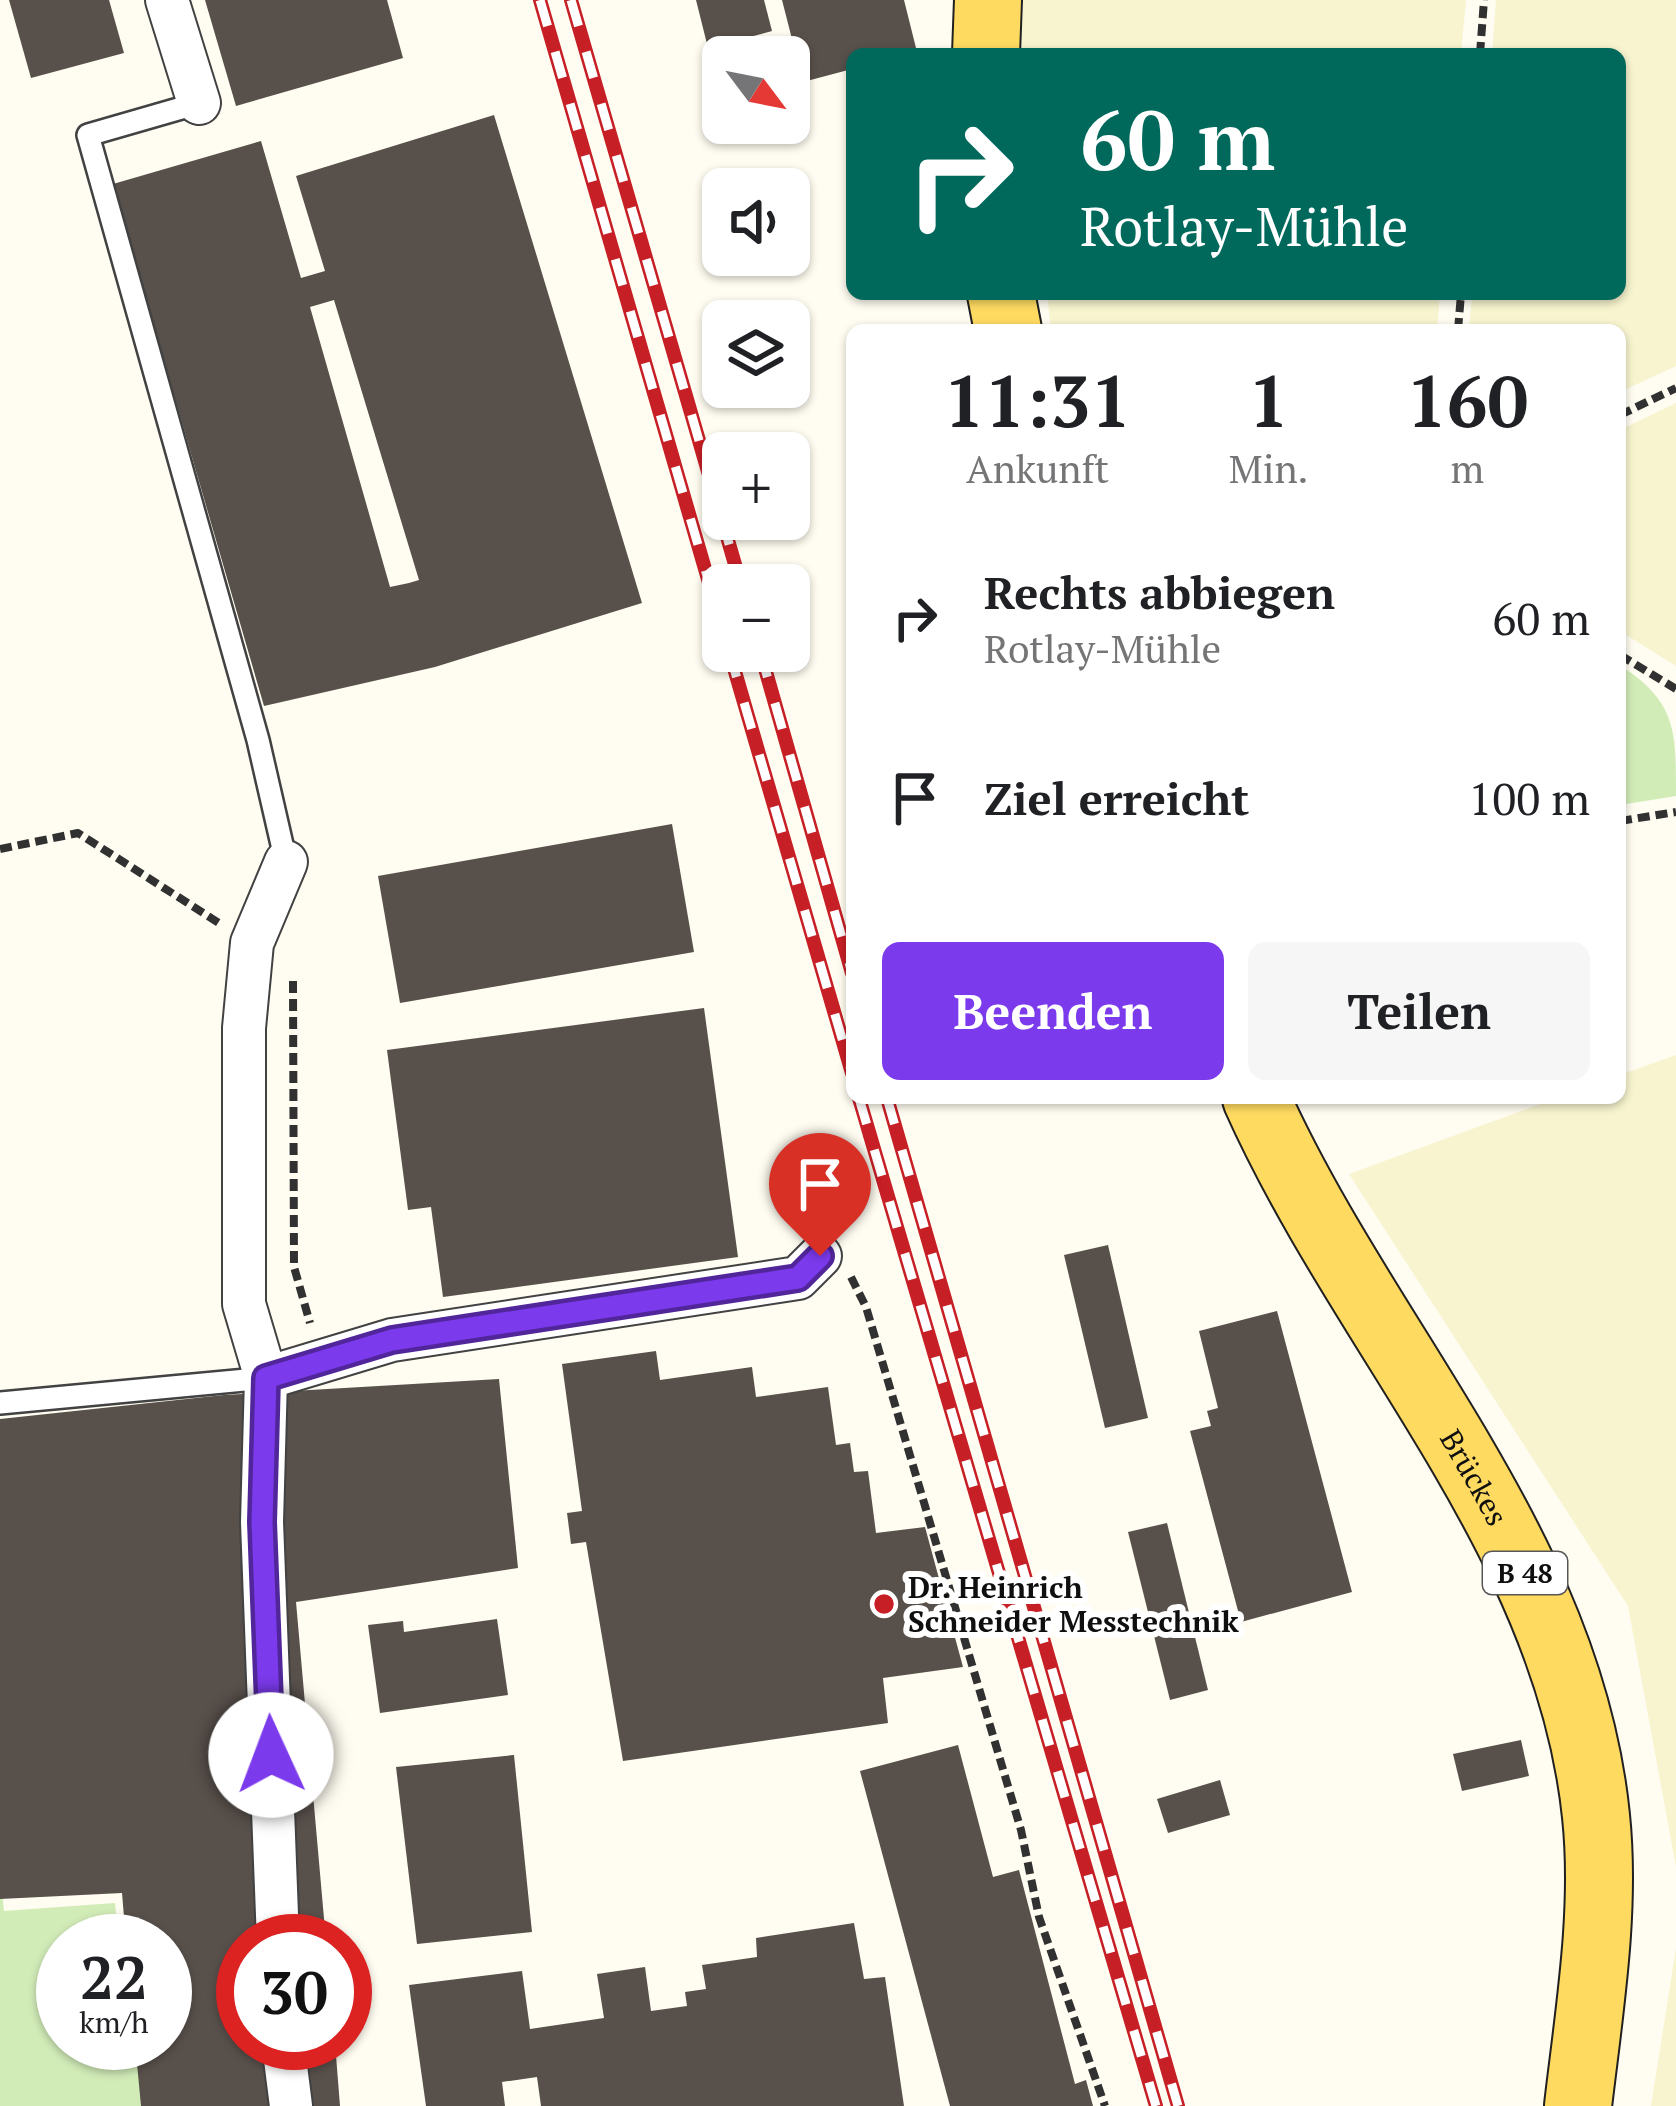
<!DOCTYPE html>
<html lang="de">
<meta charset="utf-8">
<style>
:root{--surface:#fff;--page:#f6f6f6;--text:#202124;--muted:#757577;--accent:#7c3aed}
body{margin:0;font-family:"PT Serif",serif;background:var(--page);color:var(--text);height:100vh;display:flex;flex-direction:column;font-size:45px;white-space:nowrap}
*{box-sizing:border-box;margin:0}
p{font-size:39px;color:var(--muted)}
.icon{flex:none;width:66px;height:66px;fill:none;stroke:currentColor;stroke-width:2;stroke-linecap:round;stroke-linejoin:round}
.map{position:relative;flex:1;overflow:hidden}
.side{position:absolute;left:846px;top:324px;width:780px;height:780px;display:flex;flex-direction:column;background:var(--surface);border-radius:18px;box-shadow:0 3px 9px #0004}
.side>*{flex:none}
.hud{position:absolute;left:846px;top:48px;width:780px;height:252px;border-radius:18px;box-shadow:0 3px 9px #0004;background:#00695c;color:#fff;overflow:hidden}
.needle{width:78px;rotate:122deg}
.fabs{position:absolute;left:702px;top:36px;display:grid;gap:24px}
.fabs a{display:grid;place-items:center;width:108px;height:108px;border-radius:18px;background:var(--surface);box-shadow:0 3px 9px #0004;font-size:60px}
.speed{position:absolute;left:36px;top:1914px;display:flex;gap:24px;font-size:60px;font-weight:700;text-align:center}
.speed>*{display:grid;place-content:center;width:156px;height:156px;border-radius:50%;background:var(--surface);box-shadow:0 3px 9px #0004;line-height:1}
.speed small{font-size:30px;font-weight:400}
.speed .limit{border:18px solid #d22;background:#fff;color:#111}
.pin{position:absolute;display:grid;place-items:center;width:102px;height:102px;color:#fff;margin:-123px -51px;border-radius:50% 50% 50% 0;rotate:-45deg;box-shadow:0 0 12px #0007}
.pin .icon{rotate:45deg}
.me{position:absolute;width:132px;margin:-66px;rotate:358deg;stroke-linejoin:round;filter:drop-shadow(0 0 9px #0008)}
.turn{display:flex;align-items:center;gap:42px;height:252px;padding:0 36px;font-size:54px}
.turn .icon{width:156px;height:156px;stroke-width:2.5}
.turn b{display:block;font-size:84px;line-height:102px}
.eta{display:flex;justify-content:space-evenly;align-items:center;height:204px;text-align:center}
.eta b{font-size:72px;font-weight:800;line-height:84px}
.primary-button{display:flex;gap:24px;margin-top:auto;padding:24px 36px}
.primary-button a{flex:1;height:138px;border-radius:18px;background:var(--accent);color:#fff;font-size:48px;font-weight:800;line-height:138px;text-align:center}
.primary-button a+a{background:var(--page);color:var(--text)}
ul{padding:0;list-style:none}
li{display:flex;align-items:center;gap:36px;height:180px;padding:0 36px}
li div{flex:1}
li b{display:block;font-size:45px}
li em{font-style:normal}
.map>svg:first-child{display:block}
</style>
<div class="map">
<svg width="1676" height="2106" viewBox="0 0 1676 2106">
<rect width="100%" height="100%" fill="#fffcf1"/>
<g fill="#f7f4cf">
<path d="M1023,0H1466L1461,54H1021Z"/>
<path d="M1496,0H1676V366L1620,392V330H1469L1472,294H1620V54H1492Z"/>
<path d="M1047,294H1440L1437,330H1051Z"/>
<path d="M1676,403V666L1620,631V430Z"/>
<path d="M1676,1055V1867L1628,1606L1349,1174L1557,1098H1620V1075Z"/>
<path d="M1676,1948V2106H1651Z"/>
</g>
<g fill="#d2ecb8">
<path d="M1620,665C1676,702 1676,729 1676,796L1620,805Z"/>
<path d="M0,1869L4,1911L115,1903L119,1941H63V2043H165L241,2106H0Z"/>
</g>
<g fill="#58504b" fill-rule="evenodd">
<path d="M9,0H109L124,53L31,78Z"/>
<path d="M205,0H387L403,58L236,106Z"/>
<path d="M696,0H764L772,31L708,48Z"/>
<path d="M782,0H904L917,52L852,54V69L803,82Z"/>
<path d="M494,115L642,603L435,667L264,706L113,184L261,141L301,278L325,271L296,176ZM334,300L419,580L409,583L390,587L310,307Z"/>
<path d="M672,824L694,952L400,1003L378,876Z"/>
<path d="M704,1008L738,1257L443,1297L431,1207L408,1210L387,1050Z"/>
<path d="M1108,1245L1148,1418L1105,1428L1064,1255Z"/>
<path d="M1277,1311L1352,1592L1241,1622L1190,1431L1211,1426L1207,1411L1218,1408L1199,1331Z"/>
<path d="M656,1351L660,1380L752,1367L756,1397L828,1387L836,1445L850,1443L854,1472L868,1471L876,1533L925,1527L963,1667L883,1678L888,1723L623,1761L586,1542L571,1544L567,1513L582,1511L562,1364Z"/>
<path d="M499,1379L518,1568L296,1602L326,1941H243V2043H335L340,2106H141L135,2043H165V1941H126L122,1893L0,1899V1419L224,1395Z"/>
<path d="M1167,1523L1208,1690L1170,1700L1128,1532Z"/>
<path d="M497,1619L508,1695L380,1713L368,1625L403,1621L404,1632Z"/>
<path d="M1521,1740L1529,1776L1462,1791L1453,1754Z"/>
<path d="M958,1745L993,1877L1019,1870L1075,2084L1086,2080L1093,2106H950L860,1771Z"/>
<path d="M514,1755L532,1932L417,1944L396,1767Z"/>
<path d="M1220,1780L1230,1815L1168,1833L1157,1799Z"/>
<path d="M854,1923L864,1979L885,1977L904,2106H541L537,2077L502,2082L505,2106H426L409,1985L522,1971L530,2029L604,2018L597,1974L645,1967L651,2011L687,2006L685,1992L706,1989L702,1965L757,1957L756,1938Z"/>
</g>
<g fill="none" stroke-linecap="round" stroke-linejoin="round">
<defs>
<g id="lane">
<path d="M199,103L88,135L258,740L286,862"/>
<path d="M0,1403L266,1378"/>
</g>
<g id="street">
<path d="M167,0L199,103"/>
<path d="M266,1378L392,1340L798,1278L820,1256"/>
<path d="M278,1941L262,1522L266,1378L244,1304V1028L252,943L286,862"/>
<path d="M283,2043L291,2106"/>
</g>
<g id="primary">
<path d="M986,54L988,0"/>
<path d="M1001,294L1008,330"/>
<path id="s1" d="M1256,1098C1364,1340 1568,1542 1596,1816C1606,1911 1589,2012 1578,2106"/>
</g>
</defs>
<use href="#lane" stroke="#424242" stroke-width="26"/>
<use href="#street" stroke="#424242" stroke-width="46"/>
<use href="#primary" stroke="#202020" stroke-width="70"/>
<g stroke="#313131" stroke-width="8" stroke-dasharray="12 6" stroke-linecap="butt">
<path d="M1480,54L1484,0"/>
<path d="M1458,330L1461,294"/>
<path d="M1620,415L1676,388"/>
<path d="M1620,655L1676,689"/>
<path d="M1620,821L1676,812"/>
<path d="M0,849L78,833L222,925"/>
<path d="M293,981L294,1267L310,1323"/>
<path d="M851,1277L866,1307L1021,1830L1039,1917L1105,2106"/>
</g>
<use href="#lane" stroke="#fff" stroke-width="21"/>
<use href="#street" stroke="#fff" stroke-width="42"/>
<use href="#primary" stroke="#ffda61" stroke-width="66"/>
<defs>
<g id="rail">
<path d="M540,0L723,631"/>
<path d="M571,0L741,585"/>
<path d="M729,651L852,1073"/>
<path d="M760,651L852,973"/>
<path d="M859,1098L1156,2106"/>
<path d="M887,1098L1178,2106"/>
</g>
</defs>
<use href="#rail" stroke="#c71f26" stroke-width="14"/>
<use href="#rail" stroke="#fff" stroke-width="9" stroke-dasharray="27" stroke-linecap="butt"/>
</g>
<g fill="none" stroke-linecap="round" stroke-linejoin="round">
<defs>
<path id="route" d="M271,1755L262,1522L266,1378L392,1340L798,1278L820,1256"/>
</defs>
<use href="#route" stroke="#51269a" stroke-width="30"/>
<use href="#route" stroke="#7c3aed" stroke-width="21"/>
</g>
<circle fill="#c71f26" stroke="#fff" stroke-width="4.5" cx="884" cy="1604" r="12"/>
<g text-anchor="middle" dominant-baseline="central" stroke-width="12" stroke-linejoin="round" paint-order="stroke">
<rect fill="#fff" stroke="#575757" stroke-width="3" x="1483" y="1552" width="84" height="42" rx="9"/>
<g font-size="27" font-weight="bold" fill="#0f0f0f">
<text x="1525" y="1573">B 48</text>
</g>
<g font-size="30" fill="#0f0f0f" stroke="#fff">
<text stroke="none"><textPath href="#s1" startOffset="438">Brückes</textPath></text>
</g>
<g font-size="30" font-weight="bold" fill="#0f0f0f" stroke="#fff" text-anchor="start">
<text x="908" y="1587">Dr. Heinrich<tspan x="908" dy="34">Schneider Messtechnik</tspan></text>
</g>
</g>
</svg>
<div class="fabs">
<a><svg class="needle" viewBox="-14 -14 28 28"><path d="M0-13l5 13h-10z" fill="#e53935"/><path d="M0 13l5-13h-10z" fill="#757577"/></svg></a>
<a><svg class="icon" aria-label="sound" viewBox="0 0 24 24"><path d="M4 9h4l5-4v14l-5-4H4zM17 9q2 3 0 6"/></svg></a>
<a><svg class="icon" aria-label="layers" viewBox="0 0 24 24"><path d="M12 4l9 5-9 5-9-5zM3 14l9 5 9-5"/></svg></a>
<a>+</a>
<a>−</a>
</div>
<div class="speed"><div>22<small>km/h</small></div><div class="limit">30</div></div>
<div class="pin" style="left:820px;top:1256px;background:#d93025"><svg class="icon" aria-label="arrive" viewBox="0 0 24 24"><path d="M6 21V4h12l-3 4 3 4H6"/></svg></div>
<svg class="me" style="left:271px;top:1755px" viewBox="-20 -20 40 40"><circle r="19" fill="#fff"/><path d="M0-13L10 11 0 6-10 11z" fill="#7c3aed"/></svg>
<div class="hud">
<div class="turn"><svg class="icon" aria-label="right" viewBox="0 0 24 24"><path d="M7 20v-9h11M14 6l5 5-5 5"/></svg><div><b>60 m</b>Rotlay-Mühle</div></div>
</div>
<section class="side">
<div class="eta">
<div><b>11:31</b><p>Ankunft</p></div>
<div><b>1</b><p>Min.</p></div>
<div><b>160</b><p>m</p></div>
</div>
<ul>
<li><svg class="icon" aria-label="right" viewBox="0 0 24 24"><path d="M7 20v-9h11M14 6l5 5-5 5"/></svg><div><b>Rechts abbiegen</b><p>Rotlay-Mühle</p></div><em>60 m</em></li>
<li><svg class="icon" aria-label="arrive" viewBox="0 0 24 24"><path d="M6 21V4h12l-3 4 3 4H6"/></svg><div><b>Ziel erreicht</b></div><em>100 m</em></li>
</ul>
<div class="primary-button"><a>Beenden</a><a>Teilen</a></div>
</section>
</div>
